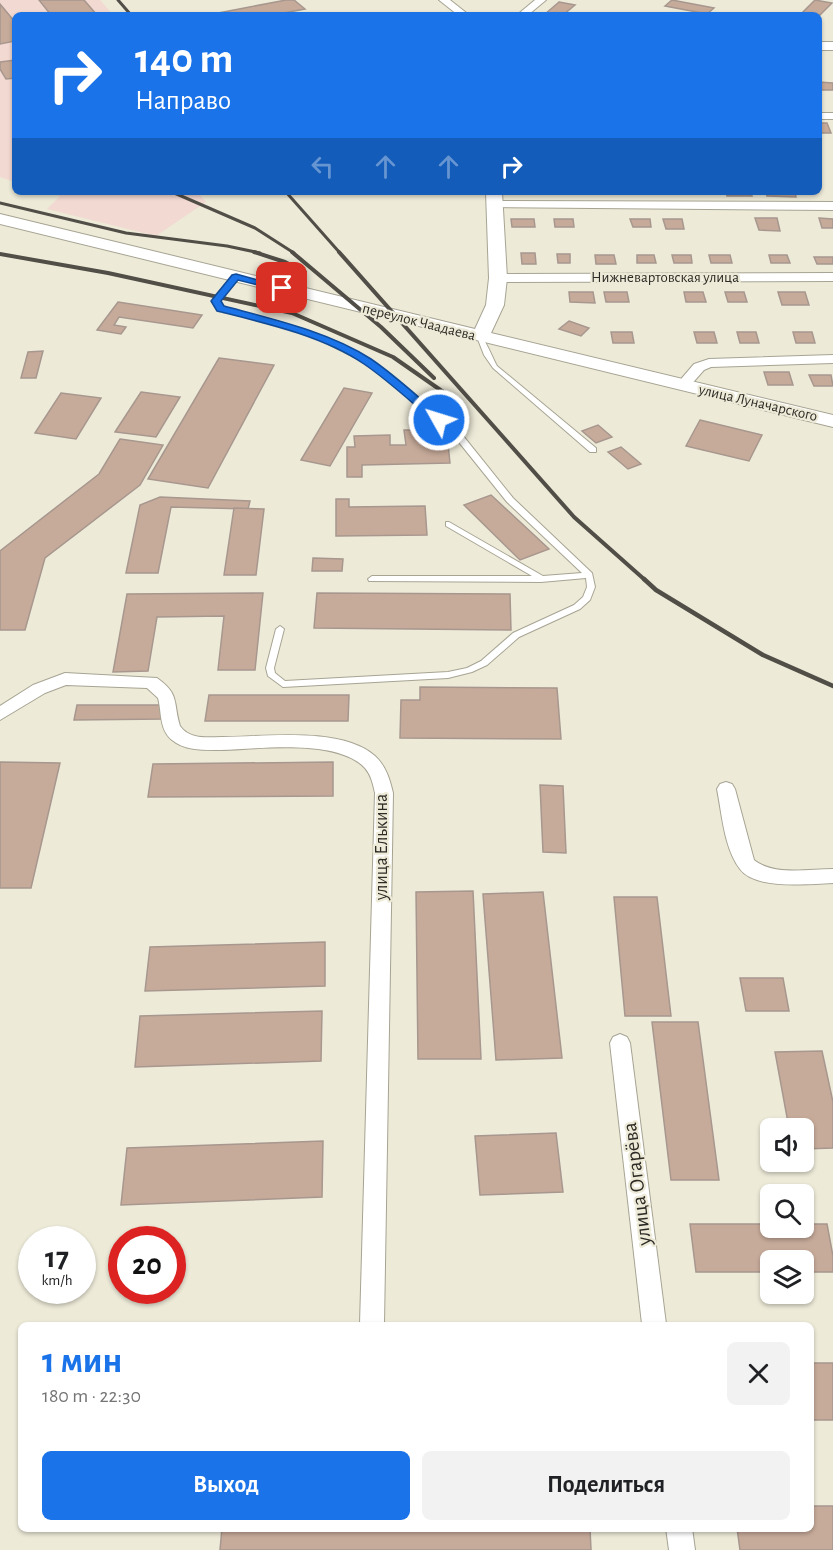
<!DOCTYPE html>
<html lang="ru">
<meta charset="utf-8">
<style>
:root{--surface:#fff;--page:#f2f2f2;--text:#202124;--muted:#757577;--accent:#1a73e8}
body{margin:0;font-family:"Alegreya Sans",sans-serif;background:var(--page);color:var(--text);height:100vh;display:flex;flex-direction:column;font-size:22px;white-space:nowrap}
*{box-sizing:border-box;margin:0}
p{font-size:20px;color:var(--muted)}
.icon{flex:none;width:33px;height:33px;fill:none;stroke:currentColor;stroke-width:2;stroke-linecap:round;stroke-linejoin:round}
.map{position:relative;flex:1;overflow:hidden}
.side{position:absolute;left:18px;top:1322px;width:796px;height:210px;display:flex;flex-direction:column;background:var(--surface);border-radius:9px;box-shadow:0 2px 4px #0004}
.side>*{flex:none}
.banner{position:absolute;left:12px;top:12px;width:810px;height:183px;border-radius:9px;box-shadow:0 2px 4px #0004;background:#1a73e8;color:#fff;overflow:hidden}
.controls{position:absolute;left:760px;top:1118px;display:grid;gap:12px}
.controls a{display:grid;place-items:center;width:54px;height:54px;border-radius:9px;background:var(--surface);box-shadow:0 2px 4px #0004;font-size:30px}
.speed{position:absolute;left:18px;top:1226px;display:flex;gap:12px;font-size:30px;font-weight:700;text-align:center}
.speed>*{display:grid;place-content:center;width:78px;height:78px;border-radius:50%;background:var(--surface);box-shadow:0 2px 4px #0004;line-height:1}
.speed small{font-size:15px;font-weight:400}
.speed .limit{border:9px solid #d22;background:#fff;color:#111}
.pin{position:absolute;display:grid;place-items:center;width:51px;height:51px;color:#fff;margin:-26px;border-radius:12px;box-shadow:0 3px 9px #0006}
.me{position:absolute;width:66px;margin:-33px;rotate:309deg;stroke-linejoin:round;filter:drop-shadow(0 0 4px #0008)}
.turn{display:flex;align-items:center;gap:21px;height:126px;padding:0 24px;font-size:27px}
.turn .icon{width:78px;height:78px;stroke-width:2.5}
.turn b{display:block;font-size:42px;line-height:51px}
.lanes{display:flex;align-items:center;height:57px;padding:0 24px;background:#0003;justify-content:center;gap:30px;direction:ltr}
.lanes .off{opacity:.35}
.round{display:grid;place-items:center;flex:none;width:63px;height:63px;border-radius:9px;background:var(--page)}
.summary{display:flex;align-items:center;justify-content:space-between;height:102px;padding:0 24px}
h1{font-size:36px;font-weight:700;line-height:45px;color:var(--accent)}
.button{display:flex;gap:12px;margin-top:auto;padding:12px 24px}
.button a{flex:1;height:69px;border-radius:9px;background:var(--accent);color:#fff;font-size:24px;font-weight:700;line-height:69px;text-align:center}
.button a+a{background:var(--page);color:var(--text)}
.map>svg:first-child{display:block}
</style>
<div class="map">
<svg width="833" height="1550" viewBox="0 0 833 1550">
<rect width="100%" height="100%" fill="#edead8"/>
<g fill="#f2d9d1">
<path d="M0,0H100L113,15H15V182L0,177Z"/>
<path d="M48,192H197L206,202L156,236L47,209L60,196Z"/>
</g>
<g fill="#c7ab9a" stroke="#a7978e" stroke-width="1.5">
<path d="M39,0H84L97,15H51Z"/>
<path d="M286,0H294L305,9L273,15L213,14Z"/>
<path d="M672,0L714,8L707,14L665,6Z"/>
<path d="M815,0L832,3L819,16L801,14Z"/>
<path d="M559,2L575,5L563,15H544Z"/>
<path d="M0,4L15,22V41L0,44Z"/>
<path d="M15,60V78L6,79L0,69V62Z"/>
<path d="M819,82L833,83V90H820Z"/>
<path d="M819,123H827L831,133H819Z"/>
<path d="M726,192H750L752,196H727Z"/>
<path d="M766,192H795L796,197L767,196Z"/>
<path d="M755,218H777L780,231L759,230Z"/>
<path d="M819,218L833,219V228H822Z"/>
<path d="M511,219H534L535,227H512Z"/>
<path d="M554,219H573L574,227H555Z"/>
<path d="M630,219H650L651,227H633Z"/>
<path d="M663,219H682L684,229H666Z"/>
<path d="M521,253H535L536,264H522Z"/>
<path d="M557,254H570V263H558Z"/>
<path d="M595,255H614L616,264H596Z"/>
<path d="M637,255H654L656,263H637Z"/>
<path d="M672,255H691L692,263H674Z"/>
<path d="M709,255H730L732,263H711Z"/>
<path d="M769,255H787L790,263H771Z"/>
<path d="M814,257H833V264H817Z"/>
<path d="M569,292H593L595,303L570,302Z"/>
<path d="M604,292H627L629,302H606Z"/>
<path d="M684,292H703L706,302H686Z"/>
<path d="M725,292H744L747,302H728Z"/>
<path d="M778,292H805L809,305H782Z"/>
<path d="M118,302L202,315L193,328L119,317L114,325L126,327L121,334L97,330Z"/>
<path d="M569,321L589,328L581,336L559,329Z"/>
<path d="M611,332H632L634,343H613Z"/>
<path d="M694,332H714L717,343H697Z"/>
<path d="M737,332H756L759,343H740Z"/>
<path d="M793,332H812L815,343H796Z"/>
<path d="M43,351L36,378H21L28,352Z"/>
<path d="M219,358L274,365L208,488L148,479Z"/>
<path d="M764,372H789L793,385H768Z"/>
<path d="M809,375H831L833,386H814Z"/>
<path d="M344,388L372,393L330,466L301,460Z"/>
<path d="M141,392L180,397L156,437L115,432Z"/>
<path d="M61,393L101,398L76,439L35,433Z"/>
<path d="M700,420L762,435L749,461L686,446Z"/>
<path d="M598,425L612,437L596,443L582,431Z"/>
<path d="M404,430H427L448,444L450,463L362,465V477H347V447H355L354,436L390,435V445H406Z"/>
<path d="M120,439L163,445L140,485L45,558L25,630H0V551L99,474Z"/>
<path d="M621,447L641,464L628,469L608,452Z"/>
<path d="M491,495L549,549L520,560L464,505Z"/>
<path d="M160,497L250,501L248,509L171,507L158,573H126L140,505Z"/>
<path d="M336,499H349V507L425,506L427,535L336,536Z"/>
<path d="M234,508L264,509L256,575H224Z"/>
<path d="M313,558L343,559L342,571H312Z"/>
<path d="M263,593L255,670H218L224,616L157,617L148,671L113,672L127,594Z"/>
<path d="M317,593L510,594L511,630L314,628Z"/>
<path d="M420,687L557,688L561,739L400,738L401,700H420Z"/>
<path d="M209,695H349L348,721H205Z"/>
<path d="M77,705H166L164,719L74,720Z"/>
<path d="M0,762L60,763L31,888H0Z"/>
<path d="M333,762V796L148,797L153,764Z"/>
<path d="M540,785L563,786L566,853L543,852Z"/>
<path d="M473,891L481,1059H418L416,892Z"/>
<path d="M543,892L562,1058L496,1060L483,894Z"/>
<path d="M614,897H657L671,1016H625Z"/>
<path d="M325,942V986L145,991L150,947Z"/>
<path d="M740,978H783L789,1011H746Z"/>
<path d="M322,1011L321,1061L135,1067L140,1016Z"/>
<path d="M652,1022H698L719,1180H671Z"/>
<path d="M822,1051L833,1102V1148L804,1149V1128H789L775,1052Z"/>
<path d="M556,1133L563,1192L480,1195L475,1136Z"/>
<path d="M323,1141L322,1197L121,1205L127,1148Z"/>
<path d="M690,1224H771V1227H804V1224H827L833,1256V1272H804V1260H771V1272H696Z"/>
<rect x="812" y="1363" width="21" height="57"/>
<path d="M812,1506H833V1550H740L737,1528H812Z"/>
<path d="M222,1528H590L591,1550H220Z"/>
</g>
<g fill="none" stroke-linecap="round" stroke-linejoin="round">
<defs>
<g id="lane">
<path d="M233,276L238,277L220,297L219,301L223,308L280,322L320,336L370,361L460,432L513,498L592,573L595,587L590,600L580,609L519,637L487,665L472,672L448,678L283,687L268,676L266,668L276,629L280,626L284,629L274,668L275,673L285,681L448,672L467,668L481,661L513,633L574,605L583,597L587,587L586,578L541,582L369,581L368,579L372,576H532L446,526V522H449L543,576L582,573L507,502L454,436L366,363L316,338L276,324L219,310L213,301L214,297Z"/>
<path d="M480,335C486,340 492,357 497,366L596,448V452H590L493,368L484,355L477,337Z"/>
</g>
<g id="street">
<path d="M439,0H450L469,15H458Z"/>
<path d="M535,0H546L528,15H517Z"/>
<rect x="819" y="113" width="14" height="6"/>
<path d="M495,201L833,202V210L491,207L489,205Z"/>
<path d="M833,273V281L498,282L492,278L498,274Z"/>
<path d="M833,355V363L711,367L704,370L688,388H678L676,385L694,364L709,359Z"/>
<path d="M65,673L157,678C180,694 173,703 180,726C190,740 207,737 222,737C264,737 341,726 375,756C386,766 390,780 393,793L384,1324H360L375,793C373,784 371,775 365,768C337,738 259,749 221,750C204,750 185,751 172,740C159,729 162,713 158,698L147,688L66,685L45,693L0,720V706L33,685Z"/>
<path d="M726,782L732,784L735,789L754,860C774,876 808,869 833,869V883C809,884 755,890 740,869C724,848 722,814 717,789L720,784Z"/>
<path d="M620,1034L627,1037L630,1043L666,1324H642L610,1043L613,1037Z"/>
<path d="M666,1528H692L695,1550H669Z"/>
</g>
<g id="secondary">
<rect x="819" y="42" width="14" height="8"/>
<path d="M486,192H502L507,278L504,305L491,333L833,415V427L0,224V214L475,329L486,305L489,278Z"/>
</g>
</defs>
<use href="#lane" stroke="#a7a493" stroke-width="2"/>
<use href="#street" stroke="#a7a493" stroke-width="2"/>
<use href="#secondary" stroke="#a7a493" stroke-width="2"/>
<use href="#lane" fill="#fff" fill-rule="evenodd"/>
<use href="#street" fill="#fff" fill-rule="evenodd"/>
<use href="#secondary" fill="#fff" fill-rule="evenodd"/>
<g stroke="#504e46" stroke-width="3">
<path d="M118,0L131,15"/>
<path d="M172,192L255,228L294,253"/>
<path d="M286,192L340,253"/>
<path d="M0,203L126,233L227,246L260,253"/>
</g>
<g stroke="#504e46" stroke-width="4">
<path d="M254,252L285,262L305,272"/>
<path d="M292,252L381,327L434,378"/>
<path d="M339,252L574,517L645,580"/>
<path d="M0,254L108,273L292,313L393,357L462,405"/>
</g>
<path stroke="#504e46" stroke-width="4.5" d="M644,579L656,590L763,655L833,686"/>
</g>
<path fill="#1a73e8" stroke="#114b97" stroke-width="1.5" d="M236,274L287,288L282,291L238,280L221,301L224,306C272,319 330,332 371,359C396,376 419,398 443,418V422H435C412,403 389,381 364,364C323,336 265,323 217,311L211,301L232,275Z"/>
<g text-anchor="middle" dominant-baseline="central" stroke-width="4.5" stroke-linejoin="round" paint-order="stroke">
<g font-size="15" fill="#2d2b25" stroke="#edead8">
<text x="665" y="277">Нижневартовская улица</text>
<text transform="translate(419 322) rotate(14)">переулок Чаадаева</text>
<text transform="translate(758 403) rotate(13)">улица Луначарского</text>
</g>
<g font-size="18" fill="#2d2b25" stroke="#edead8">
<text transform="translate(382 847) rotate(-90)">улица Елькина</text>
</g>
<g font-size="21" fill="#2d2b25" stroke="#edead8">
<text transform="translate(637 1184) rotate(-97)">улица Огарёва</text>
</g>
</g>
</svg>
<div class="controls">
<a><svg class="icon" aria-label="sound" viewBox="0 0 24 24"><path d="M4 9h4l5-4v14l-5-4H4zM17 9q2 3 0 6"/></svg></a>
<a><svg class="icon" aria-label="search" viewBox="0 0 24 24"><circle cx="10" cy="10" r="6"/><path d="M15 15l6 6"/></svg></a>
<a><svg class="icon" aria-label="layers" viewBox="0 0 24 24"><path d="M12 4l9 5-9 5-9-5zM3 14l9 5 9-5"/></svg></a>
</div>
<div class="speed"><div>17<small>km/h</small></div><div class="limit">20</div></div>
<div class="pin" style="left:282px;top:288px;background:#d93025"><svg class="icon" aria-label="arrive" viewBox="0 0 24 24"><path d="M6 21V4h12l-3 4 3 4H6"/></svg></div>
<svg class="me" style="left:439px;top:420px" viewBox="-20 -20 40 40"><circle r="17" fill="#1a73e8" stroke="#fff" stroke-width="3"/><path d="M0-11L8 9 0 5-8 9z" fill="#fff"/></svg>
<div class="banner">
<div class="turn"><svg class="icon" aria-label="right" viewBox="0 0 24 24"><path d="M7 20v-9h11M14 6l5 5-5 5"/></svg><div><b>140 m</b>Направо</div></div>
<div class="lanes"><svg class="icon off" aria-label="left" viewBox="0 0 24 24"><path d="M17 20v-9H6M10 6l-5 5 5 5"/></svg><svg class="icon off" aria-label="ahead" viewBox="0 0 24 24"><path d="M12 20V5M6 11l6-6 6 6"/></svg><svg class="icon off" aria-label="ahead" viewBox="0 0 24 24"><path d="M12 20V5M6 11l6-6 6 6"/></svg><svg class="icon" aria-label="right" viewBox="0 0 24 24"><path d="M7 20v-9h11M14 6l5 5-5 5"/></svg></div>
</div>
<section class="side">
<div class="summary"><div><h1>1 мин</h1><p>180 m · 22:30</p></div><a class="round"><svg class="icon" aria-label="close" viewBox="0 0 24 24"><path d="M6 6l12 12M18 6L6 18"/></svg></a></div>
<div class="button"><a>Выход</a><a>Поделиться</a></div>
</section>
</div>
